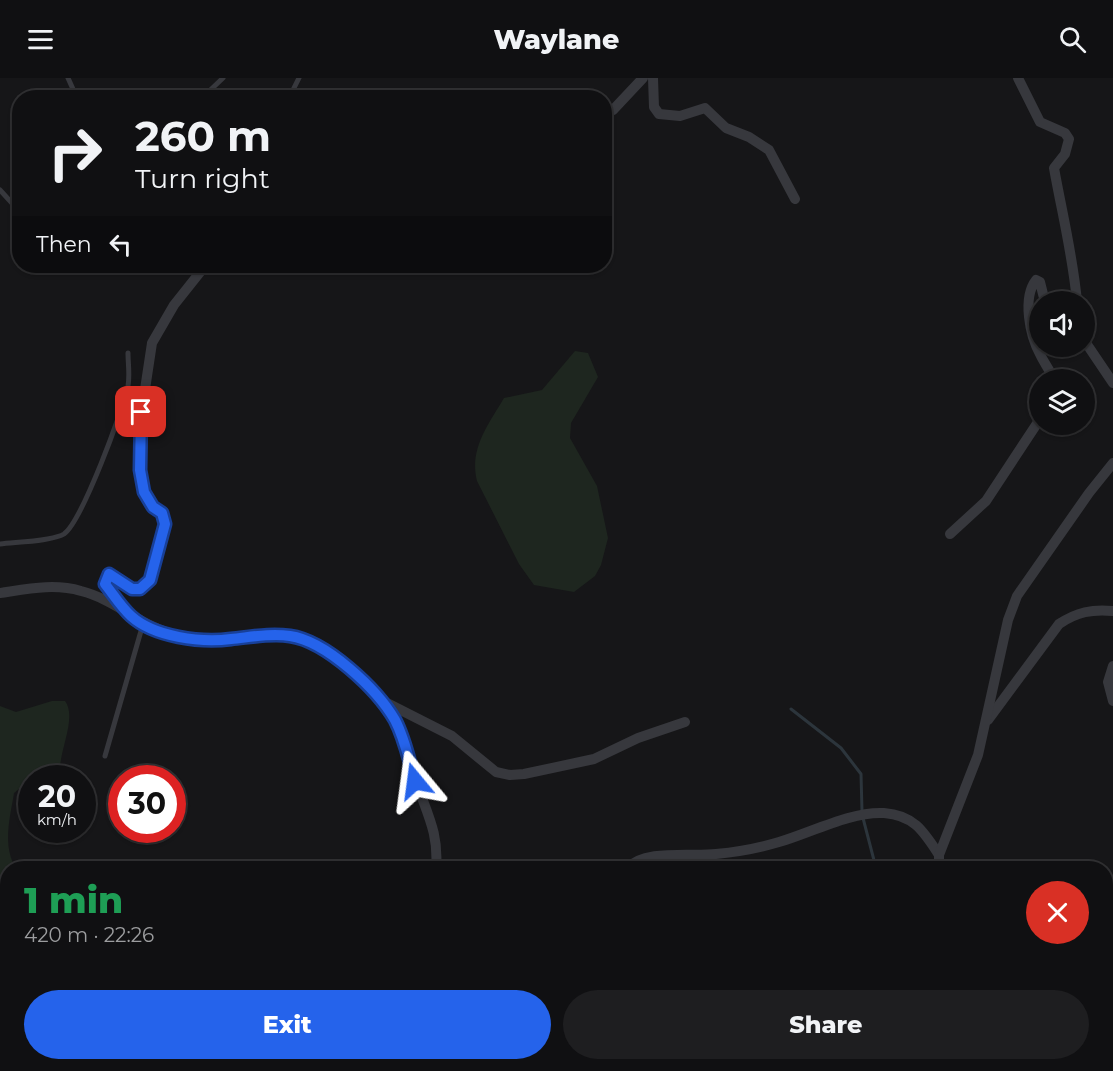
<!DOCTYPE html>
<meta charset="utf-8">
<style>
:root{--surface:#101012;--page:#1e1e20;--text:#f1f3f6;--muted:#9c9d9f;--line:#303032;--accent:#2563eb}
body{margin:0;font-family:Montserrat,sans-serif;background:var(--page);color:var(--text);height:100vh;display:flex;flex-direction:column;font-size:22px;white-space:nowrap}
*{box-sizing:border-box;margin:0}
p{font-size:20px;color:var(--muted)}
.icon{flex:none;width:33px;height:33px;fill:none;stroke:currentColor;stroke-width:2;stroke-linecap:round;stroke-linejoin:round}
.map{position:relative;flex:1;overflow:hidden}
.drawer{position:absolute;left:0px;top:783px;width:1113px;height:210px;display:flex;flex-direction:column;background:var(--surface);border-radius:24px 24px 0 0;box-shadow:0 2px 4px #0004,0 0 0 2px var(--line)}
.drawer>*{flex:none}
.guide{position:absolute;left:12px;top:12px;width:600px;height:183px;border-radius:24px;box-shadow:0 2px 4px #0004,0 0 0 2px var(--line);background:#101012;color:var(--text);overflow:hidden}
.fabs{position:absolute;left:1029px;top:213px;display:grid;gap:12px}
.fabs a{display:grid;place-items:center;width:66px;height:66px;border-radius:50%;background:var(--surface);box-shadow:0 2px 4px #0004,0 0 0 2px var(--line);font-size:30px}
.speed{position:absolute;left:18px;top:687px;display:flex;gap:12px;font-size:30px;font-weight:700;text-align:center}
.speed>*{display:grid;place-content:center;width:78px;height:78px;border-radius:50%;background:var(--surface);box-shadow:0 2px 4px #0004,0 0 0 2px var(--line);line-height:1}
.speed small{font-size:15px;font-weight:400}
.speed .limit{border:9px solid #d22;background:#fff;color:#111}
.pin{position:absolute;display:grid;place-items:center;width:51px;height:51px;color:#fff;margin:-26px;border-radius:12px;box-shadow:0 3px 9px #0006}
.me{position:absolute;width:66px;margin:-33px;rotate:344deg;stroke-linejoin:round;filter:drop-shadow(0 0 4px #0008)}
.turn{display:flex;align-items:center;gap:21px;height:126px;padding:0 24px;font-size:27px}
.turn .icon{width:78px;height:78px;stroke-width:2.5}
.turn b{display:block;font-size:42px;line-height:51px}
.then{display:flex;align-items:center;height:57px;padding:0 24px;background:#0003;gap:12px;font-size:22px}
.round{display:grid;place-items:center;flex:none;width:63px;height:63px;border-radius:32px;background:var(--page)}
.overview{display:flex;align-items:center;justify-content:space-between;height:102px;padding:0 24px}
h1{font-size:36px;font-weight:800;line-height:45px;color:#1e9e55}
.primary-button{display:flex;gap:12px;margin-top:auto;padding:12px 24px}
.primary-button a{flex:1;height:69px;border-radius:36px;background:var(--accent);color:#fff;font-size:24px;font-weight:800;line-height:69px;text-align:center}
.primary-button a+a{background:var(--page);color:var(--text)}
header{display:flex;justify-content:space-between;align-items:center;height:78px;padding:0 24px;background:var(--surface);font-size:27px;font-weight:800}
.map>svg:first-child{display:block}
</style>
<header><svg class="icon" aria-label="menu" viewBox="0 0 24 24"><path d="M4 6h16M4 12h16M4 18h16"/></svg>Waylane<svg class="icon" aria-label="search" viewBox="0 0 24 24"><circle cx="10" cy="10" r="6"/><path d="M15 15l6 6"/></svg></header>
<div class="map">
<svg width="1113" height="993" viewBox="0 0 1113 993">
<rect width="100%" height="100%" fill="#161618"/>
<g fill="#1e261f">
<path d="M575,273L588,275L598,299L571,345L570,360L597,408L608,460L601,487L595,498L574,514L534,507L519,486L477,403C469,371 488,347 504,320L542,312Z"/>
<path d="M52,623H65C77,639 60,671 60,691L51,700H32L14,715C10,740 2,768 16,790H8V986H41L37,993H0V628L16,634Z"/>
<path d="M260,986H292L295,993H260Z"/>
<path d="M376,986H453L447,993H376Z"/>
</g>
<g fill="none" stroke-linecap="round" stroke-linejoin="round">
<g stroke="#2c353c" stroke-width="3">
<path d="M791,631L841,670L861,696L862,733"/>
<path d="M863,740L876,790"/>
<path d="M807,993L811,986"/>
</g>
<g stroke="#37383d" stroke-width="5">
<path d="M68,0L77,20"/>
<path d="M202,20L223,0"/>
<path d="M289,20L299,0"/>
<path d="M0,112L20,134"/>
<path d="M0,466C15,464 53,463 64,456C82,443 123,332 128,308C130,297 128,286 128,275"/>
<path d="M105,678L143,546"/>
</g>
<g stroke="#37383d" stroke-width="10">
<path d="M653,0L654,29L659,36L680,38L705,30L726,50L749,59L769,72L795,121"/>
<path d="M1018,0L1040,44L1065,55L1069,61L1065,76L1054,90C1062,135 1073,178 1077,224"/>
<path d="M604,29L613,32L643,0"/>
<path d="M1045,224L1040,204L1036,202C1022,220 1030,258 1040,276C1044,285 1050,292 1054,302"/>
<path d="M1084,262L1113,305"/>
<path d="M950,456L986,423L1040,341"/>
<path d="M0,515C27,511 54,505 81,513C117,522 142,550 180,558C221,567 261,550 301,560C331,567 381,617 395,643C405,662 409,683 416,703C427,736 439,755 436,790"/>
<path d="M125,531L105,505L106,500L112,496L132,511H140L150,502L165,446L162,436L153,429L144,414L140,392L139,351L152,265L174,227L205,188"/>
<path d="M1113,588L1108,604L1113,623"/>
<path d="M383,623L452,658L496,694L510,697L524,696L594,681L638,660L685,644"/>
<path d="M988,642L1059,546C1077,534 1092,531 1113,533"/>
<path d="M628,790C644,771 691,779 716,776C736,774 759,770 779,764C810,755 852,733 884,735C914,737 924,754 939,777"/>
<path d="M939,790V777L978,677L1008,542L1017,518L1089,415L1113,385"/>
<path d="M950,986L951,993"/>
</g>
</g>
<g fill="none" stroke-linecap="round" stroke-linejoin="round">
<defs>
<path id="route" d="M141,334L140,392L144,414L153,429L162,435L165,446L150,502L140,511H132L109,496L105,506C113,516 121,529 131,538C154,559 201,565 231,561C251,559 270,555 290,558C326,563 377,611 395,642C405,661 409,682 415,703"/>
</defs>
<use href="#route" stroke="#184099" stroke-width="15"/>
<use href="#route" stroke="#2563eb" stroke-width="10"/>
</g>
</svg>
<div class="fabs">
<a><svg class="icon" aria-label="sound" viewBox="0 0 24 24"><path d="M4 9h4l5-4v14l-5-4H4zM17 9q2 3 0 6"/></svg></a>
<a><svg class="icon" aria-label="layers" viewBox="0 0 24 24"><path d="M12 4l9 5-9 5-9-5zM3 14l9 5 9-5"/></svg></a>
</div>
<div class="speed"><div>20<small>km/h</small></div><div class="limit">30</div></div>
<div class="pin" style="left:141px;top:334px;background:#d93025"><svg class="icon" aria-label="arrive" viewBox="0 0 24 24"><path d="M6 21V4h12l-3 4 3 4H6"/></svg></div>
<svg class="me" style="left:415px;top:703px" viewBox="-20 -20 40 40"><path d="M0-17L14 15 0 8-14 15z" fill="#2563eb" stroke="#fff" stroke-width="4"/></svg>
<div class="guide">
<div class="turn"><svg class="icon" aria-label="right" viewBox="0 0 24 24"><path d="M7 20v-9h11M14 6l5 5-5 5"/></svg><div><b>260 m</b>Turn right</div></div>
<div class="then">Then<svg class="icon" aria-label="left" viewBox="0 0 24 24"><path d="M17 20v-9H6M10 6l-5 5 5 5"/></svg></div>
</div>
<section class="drawer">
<div class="overview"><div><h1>1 min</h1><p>420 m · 22:26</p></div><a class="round" style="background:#d93025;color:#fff"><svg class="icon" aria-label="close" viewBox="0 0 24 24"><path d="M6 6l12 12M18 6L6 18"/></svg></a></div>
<div class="primary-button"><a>Exit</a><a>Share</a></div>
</section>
</div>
